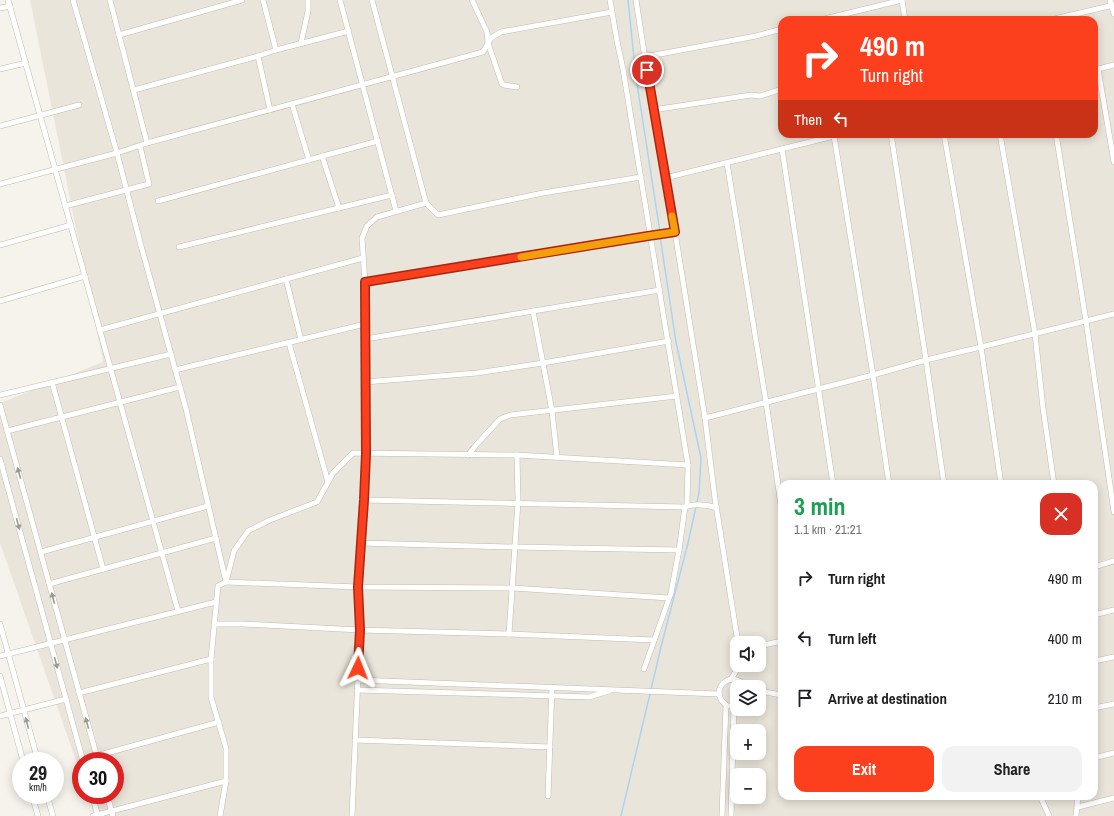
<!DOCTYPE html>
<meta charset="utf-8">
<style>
:root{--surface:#fff;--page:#f2f2f2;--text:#202124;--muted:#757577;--accent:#fc3f1d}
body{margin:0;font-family:"Archivo Narrow",sans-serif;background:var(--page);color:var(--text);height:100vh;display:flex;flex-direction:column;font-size:15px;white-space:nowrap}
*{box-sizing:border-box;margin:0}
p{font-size:13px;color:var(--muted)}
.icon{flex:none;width:22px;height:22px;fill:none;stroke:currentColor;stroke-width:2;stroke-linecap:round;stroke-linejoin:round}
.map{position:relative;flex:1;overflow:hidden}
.side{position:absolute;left:778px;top:480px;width:320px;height:320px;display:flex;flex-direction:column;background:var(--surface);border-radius:12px;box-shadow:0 2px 10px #0003}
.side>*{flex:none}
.banner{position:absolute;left:778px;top:16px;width:320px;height:122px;border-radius:12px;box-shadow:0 2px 10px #0003;background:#fc3f1d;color:#fff;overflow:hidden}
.buttons{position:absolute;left:730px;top:636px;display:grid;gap:8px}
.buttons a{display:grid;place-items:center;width:36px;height:36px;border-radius:8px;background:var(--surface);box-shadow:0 2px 10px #0003;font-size:20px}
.speed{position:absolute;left:12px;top:752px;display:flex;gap:8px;font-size:20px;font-weight:700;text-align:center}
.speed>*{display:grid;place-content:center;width:52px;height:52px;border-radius:50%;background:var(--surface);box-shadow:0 2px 10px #0003;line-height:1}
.speed small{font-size:10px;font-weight:400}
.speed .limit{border:6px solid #d22;background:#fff;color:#111}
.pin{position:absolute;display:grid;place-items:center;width:34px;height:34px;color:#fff;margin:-17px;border:2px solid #fff;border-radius:50%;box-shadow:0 1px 4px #0007}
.me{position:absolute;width:44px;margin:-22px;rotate:2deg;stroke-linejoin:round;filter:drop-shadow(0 0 3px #0008)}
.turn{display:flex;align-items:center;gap:14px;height:84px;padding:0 16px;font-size:18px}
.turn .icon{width:52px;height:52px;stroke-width:2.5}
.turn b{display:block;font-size:28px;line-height:34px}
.then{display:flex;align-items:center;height:38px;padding:0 16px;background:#0003;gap:8px;font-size:15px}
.round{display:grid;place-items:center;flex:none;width:42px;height:42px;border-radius:12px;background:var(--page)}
.headline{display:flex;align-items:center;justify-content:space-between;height:68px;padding:0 16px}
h1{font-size:24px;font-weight:800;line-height:30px;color:#1e9e55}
.action{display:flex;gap:8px;margin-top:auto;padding:8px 16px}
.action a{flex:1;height:46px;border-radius:12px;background:var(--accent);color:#fff;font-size:16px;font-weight:800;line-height:46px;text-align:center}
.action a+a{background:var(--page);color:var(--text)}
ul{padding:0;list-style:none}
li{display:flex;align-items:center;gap:12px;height:60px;padding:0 16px}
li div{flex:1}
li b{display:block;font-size:15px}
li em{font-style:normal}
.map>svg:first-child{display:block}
</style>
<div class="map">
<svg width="1114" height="816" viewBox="0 0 1114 816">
<rect width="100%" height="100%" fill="#f6f3ec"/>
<path fill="#eae5da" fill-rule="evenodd" d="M30,0H1114V816H95L88,795H115V761H81V775L0,543V403L103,362ZM782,20H1094V134H782ZM782,484H1094V796H782ZM737,643H759V665H737ZM737,687H759V709H737ZM737,731H759V753H737ZM737,775H759V797H737Z"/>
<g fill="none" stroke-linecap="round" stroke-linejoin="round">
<g stroke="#a9d4f2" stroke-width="1.5">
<path d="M628,0L636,77L660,232"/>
<path d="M621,816L662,643L688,543L699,493L701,458L676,342L660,236"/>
</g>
<defs>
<g id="minor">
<path d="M8,0L178,611"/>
<path d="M73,0L117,153L140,242L186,409L226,582L358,587L512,588L669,598"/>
<path d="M110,0L147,143"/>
<path d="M263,0L276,50L258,56L270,110"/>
<path d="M340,0L396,211"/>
<path d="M372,0L426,203"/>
<path d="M472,0L487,32L488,43L502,84L504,85L517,87"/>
<path d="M610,0L617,41L623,69L688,465L687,506"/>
<path d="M636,0L653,110L675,232L705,418L715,499L738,643"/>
<path d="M902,0L905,20"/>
<path d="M1110,0L1114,14"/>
<path d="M0,8L10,6"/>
<path d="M820,20L902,0"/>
<path d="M1050,20L1114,5"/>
<path d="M119,35L242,0"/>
<path d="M301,43L308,11V0"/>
<path d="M276,50L349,31"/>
<path d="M644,57L756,36L782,29"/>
<path d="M0,69L26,63"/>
<path d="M1098,69L1114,162"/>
<path d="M1094,70L1114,65"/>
<path d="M134,90L258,56"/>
<path d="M292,104L309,160"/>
<path d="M653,110L751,95L760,96L782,89"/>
<path d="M0,126L79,105"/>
<path d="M891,134L926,360L944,484"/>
<path d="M944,134L981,347L1001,484"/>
<path d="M1000,134L1035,334L1043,408L1054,484"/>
<path d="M1056,134L1086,321L1114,512"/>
<path d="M834,136L873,375L889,484"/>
<path d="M782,149L833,484"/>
<path d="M322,156L339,208"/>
<path d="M727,163L766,402L782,512"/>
<path d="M665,178L842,134"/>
<path d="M0,184L117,153L147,143L483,52L491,38L501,32L612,12"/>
<path d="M158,201L378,141"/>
<path d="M65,206L149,184L140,146"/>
<path d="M0,245L71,225"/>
<path d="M179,247L392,195"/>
<path d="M286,279L301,340"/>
<path d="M365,283L648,236L675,232"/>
<path d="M0,301L85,276"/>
<path d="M533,311L552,411L557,457"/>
<path d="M100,330L363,258"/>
<path d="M365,339L660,290"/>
<path d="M289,343L328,482"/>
<path d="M175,370L365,324"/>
<path d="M52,382L103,569"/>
<path d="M365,382L477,373L543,363L669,341"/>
<path d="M0,395L171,354"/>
<path d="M0,405L98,761"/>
<path d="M705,418L873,375L926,360L981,347L1114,314"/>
<path d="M7,431L180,387"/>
<path d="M468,455L477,444L500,419L510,415L677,396"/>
<path d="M0,459L83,761"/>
<path d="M364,500L685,507C696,503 707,505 717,508"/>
<path d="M360,543L514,547L679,550"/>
<path d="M41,552L208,506"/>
<path d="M1094,567L1114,561"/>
<path d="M49,584L216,538"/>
<path d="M1094,615L1114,610"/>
<path d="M0,624L38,761"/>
<path d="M214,624H243L360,630L509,634L654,640"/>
<path d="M509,634L518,502L517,455"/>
<path d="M759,646L782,641"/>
<path d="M0,656L216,602"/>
<path d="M1094,661L1114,657"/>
<path d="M644,669L671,593L679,550L685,507"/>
<path d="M0,676L23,761"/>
<path d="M731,679L736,671L737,663"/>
<path d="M358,680L719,694"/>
<path d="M357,690L589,697L609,691"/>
<path d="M759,691L782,695"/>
<path d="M79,693L211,659"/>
<path d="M728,706C706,693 730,666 746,687"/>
<path d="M1094,708L1114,704"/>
<path d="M0,716L66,699"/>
<path d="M355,740L550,747"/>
<path d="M96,756L219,722"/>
<path d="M1094,758L1114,753"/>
<path d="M32,795L38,816"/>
<path d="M47,795L53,816"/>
<path d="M92,795L98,816"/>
<path d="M107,795L113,816"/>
<path d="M548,796L552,687"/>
<path d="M1040,796L1049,816"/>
<path d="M1078,807L1114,798"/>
<path d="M93,816L226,781"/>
<path d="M220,816L226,781V748L211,697V659L218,586L226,582L234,551L248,531L270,520L317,502L333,473L353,453L517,455L688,465"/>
<path d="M352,816L360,630L358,587L364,500L366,454L365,283L362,238L367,226L377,217L426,203L438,215L543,193L641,177"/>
<path d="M722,816L726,705"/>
<path d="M731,816L734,707"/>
<path d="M1076,816L1078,796"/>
</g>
</defs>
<use href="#minor" stroke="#c2bbae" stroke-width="6"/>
<use href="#minor" stroke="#fff" stroke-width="5"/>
</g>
<defs><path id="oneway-solid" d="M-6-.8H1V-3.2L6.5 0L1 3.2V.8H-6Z"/></defs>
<g fill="#9c9892">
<use href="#oneway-solid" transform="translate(19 473) rotate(-106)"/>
<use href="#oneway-solid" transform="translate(18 524) rotate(75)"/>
<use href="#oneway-solid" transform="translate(53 598) rotate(-105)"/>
<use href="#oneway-solid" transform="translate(56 663) rotate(75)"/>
<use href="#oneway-solid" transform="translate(27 723) rotate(-105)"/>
<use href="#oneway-solid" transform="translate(87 723) rotate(-105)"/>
</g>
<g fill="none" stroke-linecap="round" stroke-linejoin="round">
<defs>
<path id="route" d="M358,668L360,630L358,587L364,500L366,454L365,282L648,236L675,232L647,70"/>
</defs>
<use href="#route" stroke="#a42913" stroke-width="10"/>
<use href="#route" stroke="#fc3f1d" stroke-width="7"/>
<path stroke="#f59e0b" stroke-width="7" d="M521,257L648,236L675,232L672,216"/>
</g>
</svg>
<div class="buttons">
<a><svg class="icon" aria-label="sound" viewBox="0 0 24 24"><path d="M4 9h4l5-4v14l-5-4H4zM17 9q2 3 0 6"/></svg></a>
<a><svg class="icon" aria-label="layers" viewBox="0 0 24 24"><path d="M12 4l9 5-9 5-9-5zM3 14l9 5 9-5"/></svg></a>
<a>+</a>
<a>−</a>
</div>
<div class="speed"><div>29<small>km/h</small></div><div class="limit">30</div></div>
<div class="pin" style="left:647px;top:70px;background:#d93025"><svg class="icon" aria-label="arrive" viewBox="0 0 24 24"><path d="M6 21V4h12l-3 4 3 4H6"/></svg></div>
<svg class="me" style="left:358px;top:668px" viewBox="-20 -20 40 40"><path d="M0-17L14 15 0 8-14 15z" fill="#fc3f1d" stroke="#fff" stroke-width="4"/></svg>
<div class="banner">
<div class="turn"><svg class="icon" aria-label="right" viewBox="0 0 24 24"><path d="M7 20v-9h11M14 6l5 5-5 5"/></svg><div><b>490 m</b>Turn right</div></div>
<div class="then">Then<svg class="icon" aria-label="left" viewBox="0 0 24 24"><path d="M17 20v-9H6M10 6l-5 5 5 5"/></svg></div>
</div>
<section class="side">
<div class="headline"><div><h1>3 min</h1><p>1.1 km · 21:21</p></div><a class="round" style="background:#d93025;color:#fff"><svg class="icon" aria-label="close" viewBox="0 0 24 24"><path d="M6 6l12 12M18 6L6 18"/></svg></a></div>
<ul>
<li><svg class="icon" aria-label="right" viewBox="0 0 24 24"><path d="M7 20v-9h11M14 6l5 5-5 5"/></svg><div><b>Turn right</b></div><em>490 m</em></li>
<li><svg class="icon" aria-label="left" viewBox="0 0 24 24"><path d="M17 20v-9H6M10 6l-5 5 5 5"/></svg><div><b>Turn left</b></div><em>400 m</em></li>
<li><svg class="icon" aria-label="arrive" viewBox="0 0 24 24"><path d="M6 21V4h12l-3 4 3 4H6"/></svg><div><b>Arrive at destination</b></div><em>210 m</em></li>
</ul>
<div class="action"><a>Exit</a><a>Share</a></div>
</section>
</div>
